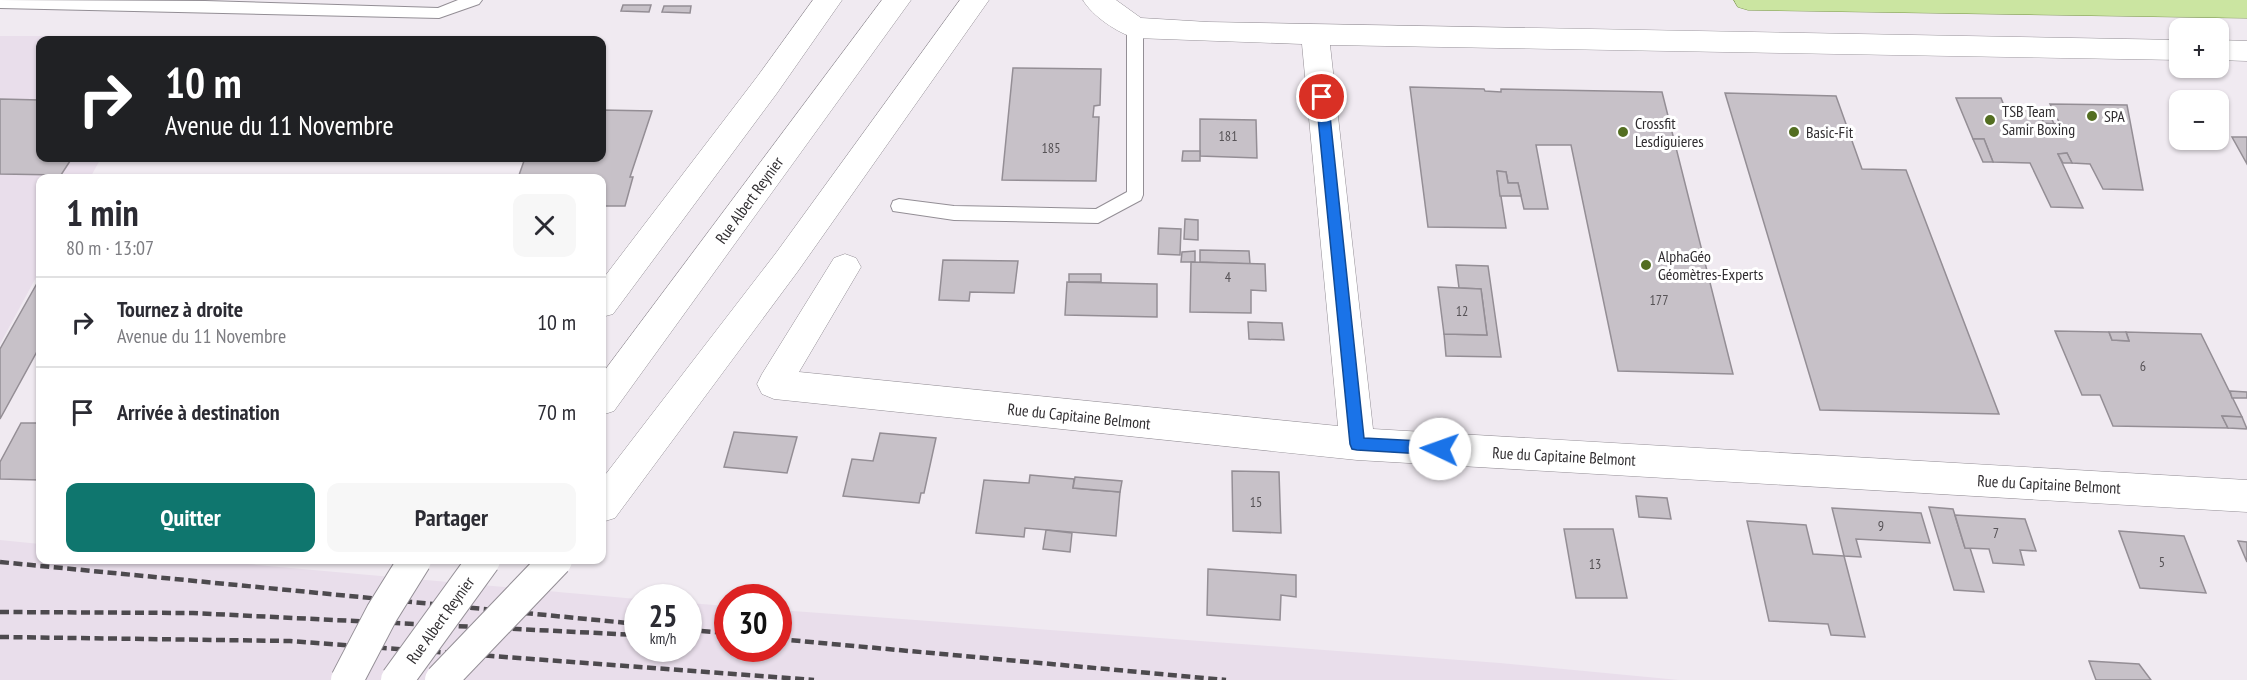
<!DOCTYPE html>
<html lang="fr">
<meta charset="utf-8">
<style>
:root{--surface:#fff;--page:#f7f7f7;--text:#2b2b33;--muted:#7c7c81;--line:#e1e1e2;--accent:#0f766e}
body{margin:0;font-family:"PT Sans Narrow",sans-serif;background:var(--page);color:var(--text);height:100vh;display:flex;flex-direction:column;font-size:22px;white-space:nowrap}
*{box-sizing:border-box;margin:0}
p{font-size:20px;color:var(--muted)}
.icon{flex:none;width:33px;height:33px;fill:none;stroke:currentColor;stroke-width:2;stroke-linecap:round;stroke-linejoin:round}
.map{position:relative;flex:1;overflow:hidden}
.details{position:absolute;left:36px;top:174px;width:570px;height:390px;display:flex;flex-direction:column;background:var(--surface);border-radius:12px;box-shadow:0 2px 4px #0004}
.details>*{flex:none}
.hud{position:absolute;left:36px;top:36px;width:570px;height:126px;border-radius:12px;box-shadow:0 2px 4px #0004;background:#202124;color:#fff;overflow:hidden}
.controls{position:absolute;left:2169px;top:18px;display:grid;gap:12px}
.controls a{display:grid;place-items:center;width:60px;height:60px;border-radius:12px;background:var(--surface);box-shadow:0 2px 4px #0004;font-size:30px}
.speed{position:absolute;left:624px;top:584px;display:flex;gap:12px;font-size:30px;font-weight:700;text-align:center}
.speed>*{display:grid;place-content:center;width:78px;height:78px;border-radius:50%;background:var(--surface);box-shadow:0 2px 4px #0004;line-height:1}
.speed small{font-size:15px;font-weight:400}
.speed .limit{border:9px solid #d22;background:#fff;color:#111}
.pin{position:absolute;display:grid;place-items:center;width:51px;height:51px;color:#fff;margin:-26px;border:3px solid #fff;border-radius:50%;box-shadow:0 2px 6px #0007}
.me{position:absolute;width:66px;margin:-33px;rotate:273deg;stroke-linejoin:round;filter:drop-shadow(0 0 4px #0008)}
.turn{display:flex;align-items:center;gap:21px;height:126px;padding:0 30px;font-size:27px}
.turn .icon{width:78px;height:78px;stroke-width:2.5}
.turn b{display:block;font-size:42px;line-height:51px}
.round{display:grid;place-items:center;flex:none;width:63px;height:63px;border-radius:12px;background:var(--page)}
.head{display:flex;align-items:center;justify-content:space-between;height:102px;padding:0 30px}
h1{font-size:36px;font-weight:600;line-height:45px}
.cta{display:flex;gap:12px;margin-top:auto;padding:12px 30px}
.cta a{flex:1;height:69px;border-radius:12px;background:var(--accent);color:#fff;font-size:24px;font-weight:600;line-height:69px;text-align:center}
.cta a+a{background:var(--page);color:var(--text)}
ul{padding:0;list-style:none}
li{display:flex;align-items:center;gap:18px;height:90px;padding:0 30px;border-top:2px solid var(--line)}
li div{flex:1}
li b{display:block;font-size:22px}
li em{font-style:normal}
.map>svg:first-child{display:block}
</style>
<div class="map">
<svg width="2247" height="680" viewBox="0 0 2247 680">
<rect width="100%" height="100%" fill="#f0eaf1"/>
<g fill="#e9deeb">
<path d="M0,36H167L165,40H40V158H101L90,178H40V270L0,344Z"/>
<path d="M0,540L40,544V560H202L637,599L638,648H688L689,603L727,606L728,648H778L779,610L1500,663L1679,680H0Z"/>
</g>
<g fill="#c7c1c8" stroke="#948e95" stroke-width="1.5">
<path d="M623,5H651L649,12L621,11Z"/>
<path d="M664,6H691L690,13L662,12Z"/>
<path d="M1013,68L1101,69L1100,105L1094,106L1093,117H1099L1096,181L1002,180Z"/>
<path d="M1410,87L1484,89L1485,91L1501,92V89L1662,92L1733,374L1618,371L1571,145H1536L1548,209H1524L1518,183H1508L1506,172L1497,171L1506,228L1428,227Z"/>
<path d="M1725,93L1836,96L1862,169L1906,170L1999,414L1820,410Z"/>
<path d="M1956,98H2001L2005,108H2037L2044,123L2060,124L2050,104L2127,105L2143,190L2103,189L2090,164L2072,163L2067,153L2058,154L2083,208L2051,207L2030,163L1993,162L1984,139H1973Z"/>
<path d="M0,99L40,100V158H72L61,175L0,174Z"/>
<path d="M2037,108H2047L2054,124L2044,123Z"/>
<path d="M602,110L652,111L630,177H633L625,206H602V178H518L525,158H602Z"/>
<path d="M1200,119L1256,120L1257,158L1200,156Z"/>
<path d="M2232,137H2247V164Z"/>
<path d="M1973,139H1984L1993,162H1983Z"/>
<path d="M1183,151H1200V161H1182Z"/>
<path d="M2067,153L2072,163H2063L2058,154Z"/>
<path d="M1497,171L1506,172L1508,183H1518L1521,196H1500Z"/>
<path d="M1185,219L1198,220V240L1184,239Z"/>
<path d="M1159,228L1181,229L1180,255L1158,254Z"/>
<path d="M1200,250L1249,251L1250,264L1200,262Z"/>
<path d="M1195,251V262H1181L1182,252Z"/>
<path d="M943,260L1018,261L1014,293L970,292L969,301L939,300Z"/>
<path d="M1191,262L1265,264L1266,291L1251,290V313L1190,312Z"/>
<path d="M1456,265L1488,266L1501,357L1446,356L1444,334L1487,335L1481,289L1459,288Z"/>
<rect x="1069" y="274" width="32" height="8"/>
<path d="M40,278V346L0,419V349Z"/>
<path d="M1067,282L1157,284V317L1065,315Z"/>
<path d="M1438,287L1481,289L1487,335L1444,334Z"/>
<path d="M1248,322L1282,323L1284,340L1249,339Z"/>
<path d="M2055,331L2109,332L2112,340L2129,341L2126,332L2201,334L2242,417L2222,416L2228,428L2113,426L2100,395H2082Z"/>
<path d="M2109,332H2126L2129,341L2112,340Z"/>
<path d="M2230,391L2247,392V398H2232Z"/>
<path d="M2222,416L2242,417L2247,429L2228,428Z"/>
<path d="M21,423H40V480L0,479V462Z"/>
<path d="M734,432L797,437L787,473L724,467Z"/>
<path d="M880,433L936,438L924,493H921L919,503L843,496L852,459L873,461Z"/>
<path d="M1232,471L1279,472L1281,533L1233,531Z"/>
<path d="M1030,475L1074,479L1073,488L1120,492L1116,536L1025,528L1024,537L976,533L984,480L1029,483Z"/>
<path d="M1075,477L1122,481L1120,492L1073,488Z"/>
<path d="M1636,496L1667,498L1671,519L1639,517Z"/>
<path d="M1929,507L1953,509L1965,548H1970L1984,592L1954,590Z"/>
<path d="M1832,508L1921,513L1930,543L1856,539L1861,557L1844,556Z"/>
<path d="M1955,515L2025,519L2036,551L2020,550L2024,565L1993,563L1989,549L1965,548Z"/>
<path d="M1747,521L1806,525L1813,554L1844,556L1865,637L1831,635L1828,624L1769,621Z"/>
<path d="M1564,529H1613L1627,598H1576Z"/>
<path d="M1046,530L1072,533L1070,552L1043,549Z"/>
<path d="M2119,531L2184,536L2206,593L2140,588Z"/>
<path d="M2238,541L2247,542V562Z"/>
<path d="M1208,569L1296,575V597L1281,595L1280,620L1207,615Z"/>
<path d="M2089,661L2139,664L2151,680H2096Z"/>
</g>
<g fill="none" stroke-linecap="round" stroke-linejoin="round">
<defs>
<g id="lane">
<path d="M0,0L205,1L438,8L458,0H482L479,4L439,18L0,8Z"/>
<path d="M1135,22L1140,24L1143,28V195L1141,200L1098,223L954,220L893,211L891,206L893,201L899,199L954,206L1096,209L1127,192V28L1130,24Z"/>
</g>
<g id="street">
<path d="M1083,0H1116L1141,18L1208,22L2180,40V60L1330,45L1373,429L2247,480V512L1357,460L774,399L762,394L757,384L762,374L834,258L845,254L856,258L861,267L799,372L1338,426L1302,44L1135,38C1118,33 1092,16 1083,0Z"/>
<path d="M2218,40L2247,41V61L2218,60Z"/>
</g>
<g id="secondary">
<path d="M813,0H842L777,93L613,314L602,317V280L757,77Z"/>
<path d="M882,0H911L614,411L602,415V374Z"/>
<path d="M960,0H989L798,271L615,518L602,522V479L776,253Z"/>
</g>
<path id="primary" d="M1734,0H2247V18L1748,10L1738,7Z"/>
</defs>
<use href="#lane" stroke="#938e95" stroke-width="2"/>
<use href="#street" stroke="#938e95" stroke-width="1"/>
<use href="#secondary" stroke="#938e95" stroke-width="1"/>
<use href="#primary" stroke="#7f9a51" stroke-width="1"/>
<use href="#lane" fill="#fff" fill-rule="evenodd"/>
<use href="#street" fill="#fff" fill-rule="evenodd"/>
<use href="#secondary" fill="#fff" fill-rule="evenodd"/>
<use href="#primary" fill="#cbe5a1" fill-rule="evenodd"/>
<g stroke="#4d4a4e" stroke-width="4.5" stroke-dasharray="9 4.5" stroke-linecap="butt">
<path d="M0,562L638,624"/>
<path d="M0,612L193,613L638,635"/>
<path d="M688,630L728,633"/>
<path d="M0,637L290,641L814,680"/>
<path d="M778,639L1226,680"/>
</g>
<defs>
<g id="secondary-bridge">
<path d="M347,680L382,613L415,560"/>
<path d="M397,680L484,560"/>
<path d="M441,680L556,560"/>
</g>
</defs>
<use href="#secondary-bridge" stroke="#938e95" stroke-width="34" stroke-linecap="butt"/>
<use href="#secondary-bridge" stroke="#fff" stroke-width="32"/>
</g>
<path fill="#1a73e8" stroke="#114b97" stroke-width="1.5" d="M1322,93L1328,97L1364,438L1440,442L1445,444L1447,449L1445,453L1440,455L1357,450L1352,449L1350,444L1316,97Z"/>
<g fill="#536e21" stroke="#fff" stroke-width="2">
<circle cx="2092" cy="116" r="6"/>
<circle cx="1990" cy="120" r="6"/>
<circle cx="1623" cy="132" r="6"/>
<circle cx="1794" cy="132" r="6"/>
<circle cx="1646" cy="265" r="6"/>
</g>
<g text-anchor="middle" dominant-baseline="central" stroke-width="6" stroke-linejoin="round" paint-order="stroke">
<g font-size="14" fill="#565256">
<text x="1228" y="136">181</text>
<text x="1051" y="148">185</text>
<text x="1228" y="277">4</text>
<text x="1659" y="300">177</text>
<text x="1462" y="311">12</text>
<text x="2143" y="366">6</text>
<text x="1256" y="502">15</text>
<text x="1881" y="526">9</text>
<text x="1996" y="533">7</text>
<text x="2162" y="562">5</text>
<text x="1595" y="564">13</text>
</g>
<g font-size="16" fill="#302d30" stroke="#fff" text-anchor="start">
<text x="2002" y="111">TSB Team<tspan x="2002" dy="18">Samir Boxing</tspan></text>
<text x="2104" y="116">SPA</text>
<text x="1635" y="123">Crossfit<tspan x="1635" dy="18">Lesdiguieres</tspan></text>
<text x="1806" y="132">Basic-Fit</text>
<text x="1658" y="256">AlphaGéo<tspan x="1658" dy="18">Géomètres-Experts</tspan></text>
</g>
<g font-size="16" fill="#302d30" stroke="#fff">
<text transform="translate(749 200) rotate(-54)">Rue Albert Reynier</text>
<text transform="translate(1079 416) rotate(6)">Rue du Capitaine Belmont</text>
<text transform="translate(1564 456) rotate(3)">Rue du Capitaine Belmont</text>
<text transform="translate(2049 484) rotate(3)">Rue du Capitaine Belmont</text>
<text transform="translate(440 620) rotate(-54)">Rue Albert Reynier</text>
</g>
</g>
</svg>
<div class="controls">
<a>+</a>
<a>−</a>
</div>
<div class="speed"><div>25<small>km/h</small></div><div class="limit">30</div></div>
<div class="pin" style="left:1322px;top:97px;background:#d93025"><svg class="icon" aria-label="arrive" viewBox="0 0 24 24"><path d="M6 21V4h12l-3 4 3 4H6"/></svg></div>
<svg class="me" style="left:1440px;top:449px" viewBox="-20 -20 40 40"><circle r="19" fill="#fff"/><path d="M0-13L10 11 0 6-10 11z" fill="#1a73e8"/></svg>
<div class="hud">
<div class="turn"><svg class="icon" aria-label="right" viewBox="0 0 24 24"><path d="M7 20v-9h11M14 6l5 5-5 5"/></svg><div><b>10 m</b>Avenue du 11 Novembre</div></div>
</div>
<section class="details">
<div class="head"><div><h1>1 min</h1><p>80 m · 13:07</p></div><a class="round"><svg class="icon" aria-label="close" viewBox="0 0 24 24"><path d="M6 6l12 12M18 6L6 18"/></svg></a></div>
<ul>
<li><svg class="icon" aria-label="right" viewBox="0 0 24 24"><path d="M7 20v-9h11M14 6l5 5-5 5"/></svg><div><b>Tournez à droite</b><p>Avenue du 11 Novembre</p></div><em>10 m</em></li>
<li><svg class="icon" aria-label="arrive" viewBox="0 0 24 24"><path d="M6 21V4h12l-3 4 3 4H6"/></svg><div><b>Arrivée à destination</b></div><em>70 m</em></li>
</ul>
<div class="cta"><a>Quitter</a><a>Partager</a></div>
</section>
</div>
